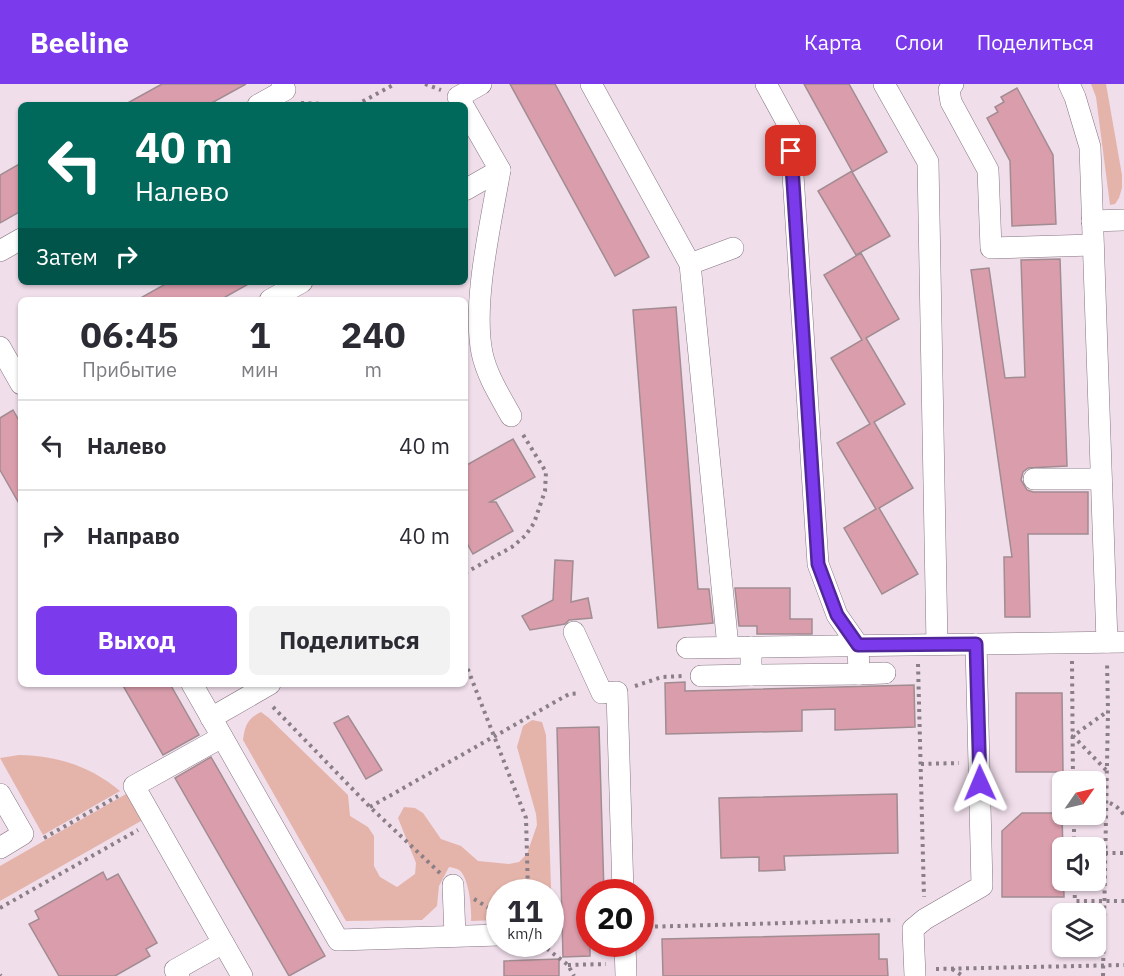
<!DOCTYPE html>
<html lang="ru">
<meta charset="utf-8">
<style>
:root{--surface:#fff;--page:#f2f2f3;--text:#2b2b33;--muted:#7c7c81;--line:#e1e1e2;--accent:#7c3aed}
body{margin:0;font-family:"IBM Plex Sans",sans-serif;background:var(--page);color:var(--text);height:100vh;display:flex;flex-direction:column;font-size:22px;white-space:nowrap}
*{box-sizing:border-box;margin:0}
p{font-size:20px;color:var(--muted)}
.icon{flex:none;width:33px;height:33px;fill:none;stroke:currentColor;stroke-width:2;stroke-linecap:round;stroke-linejoin:round}
.map{position:relative;flex:1;overflow:hidden}
.side{position:absolute;left:18px;top:213px;width:450px;height:390px;display:flex;flex-direction:column;background:var(--surface);border-radius:9px;box-shadow:0 2px 4px #0004}
.side>*{flex:none}
.guide{position:absolute;left:18px;top:18px;width:450px;height:183px;border-radius:9px;box-shadow:0 2px 4px #0004;background:#00695c;color:#fff;overflow:hidden}
.needle{width:39px;rotate:56deg}
.fabs{position:absolute;left:1052px;top:687px;display:grid;gap:12px}
.fabs a{display:grid;place-items:center;width:54px;height:54px;border-radius:9px;background:var(--surface);box-shadow:0 2px 4px #0004;font-size:30px}
.speed{position:absolute;left:486px;top:795px;display:flex;gap:12px;font-size:30px;font-weight:700;text-align:center}
.speed>*{display:grid;place-content:center;width:78px;height:78px;border-radius:50%;background:var(--surface);box-shadow:0 2px 4px #0004;line-height:1}
.speed small{font-size:15px;font-weight:400}
.speed .limit{border:9px solid #d22;background:#fff;color:#111}
.pin{position:absolute;display:grid;place-items:center;width:51px;height:51px;color:#fff;margin:-26px;border-radius:12px;box-shadow:0 3px 9px #0006}
.me{position:absolute;width:66px;margin:-33px;rotate:359deg;stroke-linejoin:round;filter:drop-shadow(0 0 4px #0008)}
.turn{display:flex;align-items:center;gap:21px;height:126px;padding:0 18px;font-size:27px}
.turn .icon{width:78px;height:78px;stroke-width:2.5}
.turn b{display:block;font-size:42px;line-height:51px}
.then{display:flex;align-items:center;height:57px;padding:0 18px;background:#0003;gap:12px;font-size:22px}
.eta{display:flex;justify-content:space-evenly;align-items:center;height:102px;text-align:center}
.eta b{font-size:36px;font-weight:700;line-height:42px}
.primary-button{display:flex;gap:12px;margin-top:auto;padding:12px 18px}
.primary-button a{flex:1;height:69px;border-radius:9px;background:var(--accent);color:#fff;font-size:24px;font-weight:700;line-height:69px;text-align:center}
.primary-button a+a{background:var(--page);color:var(--text)}
ul{padding:0;list-style:none}
li{display:flex;align-items:center;gap:18px;height:90px;padding:0 18px;border-top:2px solid var(--line)}
li div{flex:1}
li b{display:block;font-size:22px}
li em{font-style:normal}
header{display:flex;align-items:center;gap:36px;box-sizing:border-box;height:84px;padding:0 30px;background:var(--accent);color:#fff}
header strong{font-size:28px}
nav{display:flex;gap:33px;margin-inline-start:auto;font-size:21px}
.map>svg:first-child{display:block}
</style>
<header>
<strong>Beeline</strong>
<nav><a>Карта</a><a>Слои</a><a>Поделиться</a></nav>
</header>
<div class="map">
<svg width="1124" height="892" viewBox="0 0 1124 892">
<rect width="100%" height="100%" fill="#f0deeb"/>
<g fill="#e4b4aa">
<path d="M1091,0H1106L1122,91V104L1119,114L1115,120L1110,121L1096,13Z"/>
<path d="M261,628L269,634L348,711L350,732L368,743L374,752V782L380,793L397,803L415,790L416,779L398,734L404,723L415,724L423,729L441,755L461,762L478,777L509,780L519,778L527,770L537,741L536,730L517,663L523,642L532,636L542,638L546,651L552,834L550,808H500L499,836L471,837C472,825 469,793 459,786C456,784 453,784 449,783L439,802L437,822L422,836L346,837L243,656C245,642 247,635 261,628Z"/>
<path d="M19,671C58,672 90,682 120,707L43,751L0,674Z"/>
<path d="M133,706L148,733L0,817V782Z"/>
</g>
<g fill="#da9dac" stroke="#a18c91" stroke-width="1.5">
<path d="M162,0H246L208,21H124Z"/>
<path d="M510,0H555L649,173L615,192Z"/>
<path d="M804,0H849L887,68L852,88L890,152L856,171L818,107L852,87Z"/>
<path d="M1017,4L1053,71L1056,140L1012,142L1010,77L987,34L998,28L995,23L1004,18L1001,13Z"/>
<path d="M21,79V127L0,139V91Z"/>
<path d="M861,169L899,235L866,254L905,320L874,338L913,404L879,424L918,490L882,510L844,444L876,425L837,359L870,340L831,274L862,256L824,191Z"/>
<path d="M1060,175L1067,382L1028,384L1023,388L1021,396L1027,406L1033,408H1088V450H1028L1030,533H1005L1004,473H1012L971,186L989,184L1005,294L1025,293L1021,176Z"/>
<path d="M169,198H252L220,216H137Z"/>
<path d="M676,223L698,505H709L713,539L658,544L633,226Z"/>
<path d="M13,326L21,340V423L0,386V334Z"/>
<path d="M513,355L535,393L490,418H496L513,447L473,470L465,456V382Z"/>
<path d="M555,476L573,477L571,518L588,514L592,534L569,536L565,540L530,546L522,532L553,516Z"/>
<path d="M735,504H790V535H812V550H757V542H739Z"/>
<path d="M685,598V607L914,601L915,643L835,646V625L802,626V647L666,650L665,599Z"/>
<path d="M122,600H170L199,651L163,671Z"/>
<path d="M1016,609H1062L1063,688H1016Z"/>
<path d="M348,632L382,686L366,695L334,639Z"/>
<path d="M599,643L604,808H590V872L563,873L557,644Z"/>
<path d="M211,673L325,872L289,892L175,694Z"/>
<path d="M897,710L898,769L784,772L785,786L759,787V773L721,774L719,714Z"/>
<path d="M1022,729H1062L1064,813H1002V747Z"/>
<path d="M103,788L107,796L118,790L157,859L146,865L150,872L115,892H59L29,840L39,835L35,827Z"/>
<path d="M879,850V875H887L888,892H663L662,855Z"/>
<path d="M559,875V892H504V877Z"/>
</g>
<g fill="none" stroke-linecap="round" stroke-linejoin="round">
<defs>
<g id="minor">
<path d="M591,0L690,180L728,563"/>
<path d="M884,0L928,78L937,560"/>
<path d="M953,0L949,6L951,18L988,86L991,164L1093,161"/>
<path d="M1069,0L1075,13L1090,63L1107,558"/>
<path d="M258,21L285,6L282,0"/>
<path d="M463,21L458,13L481,0"/>
<path d="M465,25L500,86L465,106"/>
<path d="M500,86C491,139 472,218 482,269C487,292 500,312 511,332"/>
<path d="M1092,137L1124,136"/>
<path d="M0,167L21,155"/>
<path d="M690,180L733,164"/>
<path d="M270,216L302,198"/>
<path d="M0,263L21,300"/>
<path d="M1034,395H1101"/>
<path d="M574,548L602,609L617,608L623,808"/>
<path d="M751,563V591L859,590L858,561L837,531L818,480L790,44L766,0"/>
<path d="M687,564L1124,558"/>
<path d="M859,590L885,589"/>
<path d="M701,592L751,591"/>
<path d="M192,600L338,856L500,851"/>
<path d="M211,634L270,600"/>
<path d="M222,653L134,702L242,892"/>
<path d="M0,710L23,750L0,764"/>
<path d="M453,801L455,852"/>
<path d="M625,860L626,892"/>
<path d="M179,892L175,886L223,859"/>
<path d="M915,892L913,845L925,835L982,802L976,560"/>
</g>
</defs>
<use href="#minor" stroke="#857581" stroke-width="22"/>
<g stroke="#8a7e87" stroke-width="4" stroke-dasharray="3 4.5" stroke-linecap="butt">
<path d="M425,0L441,6"/>
<path d="M301,19L352,21"/>
<path d="M356,21L395,0"/>
<path d="M465,489L512,463L525,452L534,439L545,407L546,388L522,349"/>
<path d="M1072,577L1073,698"/>
<path d="M465,578L526,734L528,808"/>
<path d="M918,580L924,813"/>
<path d="M635,602L662,593L683,592"/>
<path d="M273,623L370,723L440,789"/>
<path d="M921,680L959,679"/>
<path d="M1106,686L1073,652L1108,627"/>
<path d="M1095,717C1109,717 1116,720 1124,731"/>
<path d="M370,723L569,610L580,609"/>
<path d="M1074,730V764"/>
<path d="M44,754L118,712"/>
<path d="M1105,769H1124"/>
<path d="M1074,796L1075,817H1124"/>
<path d="M474,815L499,830"/>
<path d="M0,824L138,746"/>
<path d="M640,843L895,836"/>
<path d="M541,860L568,881L574,892"/>
<path d="M568,881L606,880"/>
<path d="M936,885L1124,881"/>
<path d="M952,885L963,892"/>
<path d="M0,891L1,892"/>
<path d="M1103,892L1108,627L1107,578"/>
</g>
<use href="#minor" stroke="#fff" stroke-width="21"/>
</g>
<g fill="none" stroke-linecap="round" stroke-linejoin="round">
<defs>
<path id="route" d="M791,67L818,480L837,531L858,561L976,560L980,699"/>
</defs>
<use href="#route" stroke="#51269a" stroke-width="15"/>
<use href="#route" stroke="#7c3aed" stroke-width="10"/>
</g>
</svg>
<div class="fabs">
<a><svg class="needle" viewBox="-14 -14 28 28"><path d="M0-13l5 13h-10z" fill="#e53935"/><path d="M0 13l5-13h-10z" fill="#7c7c81"/></svg></a>
<a><svg class="icon" aria-label="sound" viewBox="0 0 24 24"><path d="M4 9h4l5-4v14l-5-4H4zM17 9q2 3 0 6"/></svg></a>
<a><svg class="icon" aria-label="layers" viewBox="0 0 24 24"><path d="M12 4l9 5-9 5-9-5zM3 14l9 5 9-5"/></svg></a>
</div>
<div class="speed"><div>11<small>km/h</small></div><div class="limit">20</div></div>
<div class="pin" style="left:791px;top:67px;background:#d93025"><svg class="icon" aria-label="arrive" viewBox="0 0 24 24"><path d="M6 21V4h12l-3 4 3 4H6"/></svg></div>
<svg class="me" style="left:980px;top:699px" viewBox="-20 -20 40 40"><path d="M0-17L14 15 0 8-14 15z" fill="#7c3aed" stroke="#fff" stroke-width="4"/></svg>
<div class="guide">
<div class="turn"><svg class="icon" aria-label="left" viewBox="0 0 24 24"><path d="M17 20v-9H6M10 6l-5 5 5 5"/></svg><div><b>40 m</b>Налево</div></div>
<div class="then">Затем<svg class="icon" aria-label="right" viewBox="0 0 24 24"><path d="M7 20v-9h11M14 6l5 5-5 5"/></svg></div>
</div>
<section class="side">
<div class="eta">
<div><b>06:45</b><p>Прибытие</p></div>
<div><b>1</b><p>мин</p></div>
<div><b>240</b><p>m</p></div>
</div>
<ul>
<li><svg class="icon" aria-label="left" viewBox="0 0 24 24"><path d="M17 20v-9H6M10 6l-5 5 5 5"/></svg><div><b>Налево</b></div><em>40 m</em></li>
<li><svg class="icon" aria-label="right" viewBox="0 0 24 24"><path d="M7 20v-9h11M14 6l5 5-5 5"/></svg><div><b>Направо</b></div><em>40 m</em></li>
</ul>
<div class="primary-button"><a>Выход</a><a>Поделиться</a></div>
</section>
</div>
